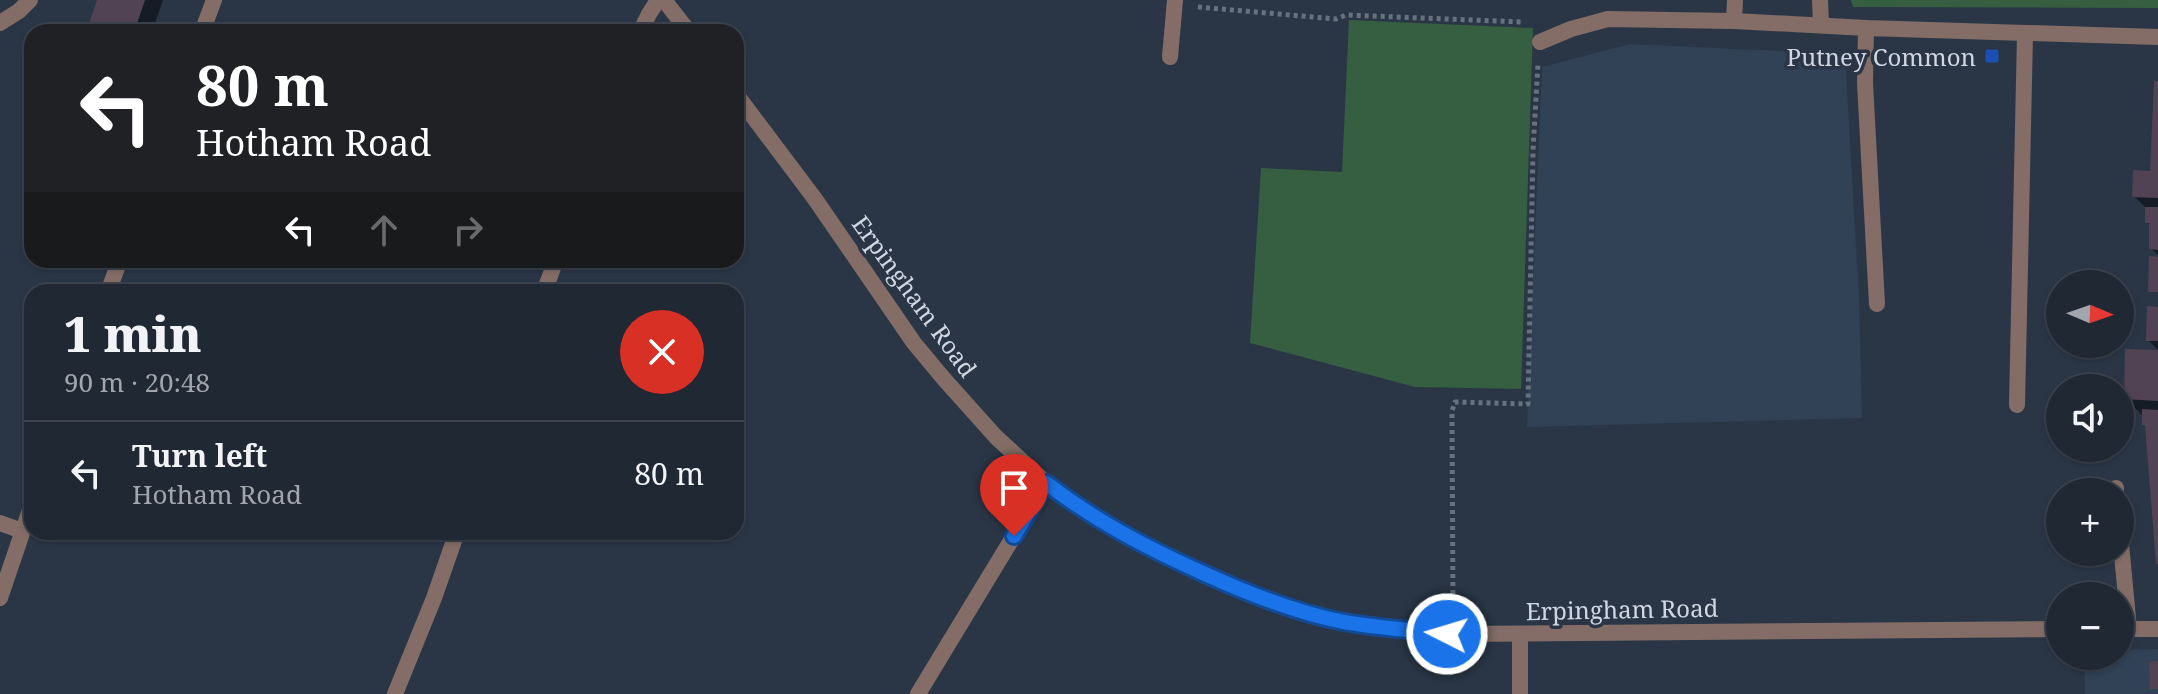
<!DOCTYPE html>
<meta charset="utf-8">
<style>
:root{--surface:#202834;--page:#2d3440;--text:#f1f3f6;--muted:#a2a6ac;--line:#3d444f}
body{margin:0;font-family:"Noto Serif",serif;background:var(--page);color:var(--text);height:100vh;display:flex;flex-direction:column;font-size:30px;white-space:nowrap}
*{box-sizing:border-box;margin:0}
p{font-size:26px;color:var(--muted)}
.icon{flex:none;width:44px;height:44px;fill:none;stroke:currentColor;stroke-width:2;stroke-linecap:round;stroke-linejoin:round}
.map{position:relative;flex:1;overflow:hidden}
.sheet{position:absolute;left:24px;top:284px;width:720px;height:256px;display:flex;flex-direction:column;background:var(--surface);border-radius:24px;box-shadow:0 2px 6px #0004,0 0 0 2px var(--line)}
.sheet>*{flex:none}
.banner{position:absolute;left:24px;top:24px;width:720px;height:244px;border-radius:24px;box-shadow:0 2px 6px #0004,0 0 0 2px var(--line);background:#202124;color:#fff;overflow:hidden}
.needle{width:52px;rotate:92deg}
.buttons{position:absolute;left:2046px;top:270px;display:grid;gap:16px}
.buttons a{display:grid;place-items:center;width:88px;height:88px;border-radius:50%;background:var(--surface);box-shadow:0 2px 6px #0004,0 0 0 2px var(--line);font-size:40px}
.pin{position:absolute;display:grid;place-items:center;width:68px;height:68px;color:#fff;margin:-82px -34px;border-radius:50% 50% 50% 0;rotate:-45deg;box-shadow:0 0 8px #0007}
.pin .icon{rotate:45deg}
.me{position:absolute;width:88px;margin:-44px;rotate:275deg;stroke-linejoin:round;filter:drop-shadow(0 0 6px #0008)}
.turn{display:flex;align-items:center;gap:28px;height:168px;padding:0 40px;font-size:36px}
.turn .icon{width:104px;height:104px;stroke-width:2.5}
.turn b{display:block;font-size:56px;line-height:68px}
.lanes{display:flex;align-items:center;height:76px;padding:0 40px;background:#0003;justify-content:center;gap:40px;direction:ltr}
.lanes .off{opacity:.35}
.round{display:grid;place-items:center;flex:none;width:84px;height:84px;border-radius:42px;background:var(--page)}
.summary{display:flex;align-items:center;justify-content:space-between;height:136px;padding:0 40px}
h1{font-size:48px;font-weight:800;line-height:60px}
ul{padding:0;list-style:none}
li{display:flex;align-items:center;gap:24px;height:104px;padding:0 40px;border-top:2px solid var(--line)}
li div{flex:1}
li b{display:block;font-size:30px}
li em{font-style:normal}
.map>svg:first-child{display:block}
</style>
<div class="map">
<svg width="2158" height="694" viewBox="0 0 2158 694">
<rect width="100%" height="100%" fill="#2a3646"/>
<g fill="#314156">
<path d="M1630,44L1845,54L1859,299L1862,418L1527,427L1542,67Z"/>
<path d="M2158,649V694H2085V656H2120V650Z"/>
</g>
<g fill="#365f42">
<path d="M1851,0H2158V8L1853,7Z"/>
<path d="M1349,20L1533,28L1521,389L1415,387L1250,343L1261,168L1342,172Z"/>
</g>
<g fill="#0007">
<path d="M99,0H163L152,32H88Z"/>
<path d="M2158,83V255L2151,248V227L2147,222V209L2134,196L2152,173Z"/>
<path d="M2158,309V350L2148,340Z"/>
<path d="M2158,352V566L2148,428L2144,424V417L2126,399Z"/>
</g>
<g fill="#514353">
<path d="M97,0H145L134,32H86Z"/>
<path d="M2154,81H2158V198L2132,197L2133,170L2150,171Z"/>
<path d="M2145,207H2158V250L2149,249V223H2145Z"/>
<path d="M2149,256L2158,257V292H2148Z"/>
<path d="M2147,306L2158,307V341H2146Z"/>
<path d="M2125,349L2158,350V401L2124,399Z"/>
<path d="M2142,409L2158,410V564H2156L2145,425H2142Z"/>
<path d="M2158,661V689H2150L2149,662Z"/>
</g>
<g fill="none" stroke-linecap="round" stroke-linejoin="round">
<g stroke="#67717f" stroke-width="5" stroke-dasharray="4 4" stroke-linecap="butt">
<path d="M1198,7L1336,19L1346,15L1523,22"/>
<path d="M1453,610L1452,411L1455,402L1528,404L1533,150L1538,64"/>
</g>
<g stroke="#846d67" stroke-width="16">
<path d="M1866,28L1865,83L1877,304"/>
<path d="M2017,405L2025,34"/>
<path d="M2116,488V492"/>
<path d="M0,523L22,531"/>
<path d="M2120,533L2129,629"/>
</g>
<g stroke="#846d67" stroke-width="16">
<path d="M664,0L689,32"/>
<path d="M1820,0L1821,25"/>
<path d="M1734,21L1735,0"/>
<path d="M0,23L19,11L30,0"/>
<path d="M202,32L214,0"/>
<path d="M640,32L649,14L658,0"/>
<path d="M1540,42L1571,29L1608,19L1734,21L1866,28L2158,37"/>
<path d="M1170,57L1175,0"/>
<path d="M736,94L815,199L914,343L944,379L996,437L1046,483L1083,511L1150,549L1230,585L1291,608L1341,621L1390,628L1456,634L2060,629"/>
<path d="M108,292L120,260"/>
<path d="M544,292L556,260"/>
<path d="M0,598L32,504"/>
<path d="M2120,629H2158"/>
<path d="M1520,634V694"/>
<path d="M395,694L434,598L457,532"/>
<path d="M918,694L1046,483"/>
</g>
</g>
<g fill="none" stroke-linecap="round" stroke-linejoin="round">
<defs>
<path id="route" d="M1014,536L1046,483C1097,522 1147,548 1205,574C1249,594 1296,613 1344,622C1378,628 1412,630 1447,634"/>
</defs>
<use href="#route" stroke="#114b97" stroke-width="20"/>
<use href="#route" stroke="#1a73e8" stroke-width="14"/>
</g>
<rect fill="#1a4fb4" stroke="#2a3646" stroke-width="3" x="1984" y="48" width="16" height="16" rx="4"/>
<g text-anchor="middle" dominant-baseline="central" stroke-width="7" stroke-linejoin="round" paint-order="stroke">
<g font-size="24" fill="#d0d7e2" stroke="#2a3646" text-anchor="end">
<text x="1976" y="56">Putney Common</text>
</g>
<g font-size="24" fill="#d0d7e2" stroke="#2a3646">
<text transform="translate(915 296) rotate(54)">Erpingham Road</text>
<text transform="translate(1622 609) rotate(-1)">Erpingham Road</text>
</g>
</g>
</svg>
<div class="buttons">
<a><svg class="needle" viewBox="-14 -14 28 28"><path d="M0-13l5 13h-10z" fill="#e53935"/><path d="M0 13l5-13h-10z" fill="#a2a6ac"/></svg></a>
<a><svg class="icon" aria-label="sound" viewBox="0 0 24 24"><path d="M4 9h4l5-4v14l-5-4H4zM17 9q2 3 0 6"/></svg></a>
<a>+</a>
<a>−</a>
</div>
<div class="pin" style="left:1014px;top:536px;background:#d93025"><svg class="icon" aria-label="arrive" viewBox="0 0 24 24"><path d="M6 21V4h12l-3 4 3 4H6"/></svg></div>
<svg class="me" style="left:1447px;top:634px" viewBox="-20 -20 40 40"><circle r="17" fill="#1a73e8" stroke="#fff" stroke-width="3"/><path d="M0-11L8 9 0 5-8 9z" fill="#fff"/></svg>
<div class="banner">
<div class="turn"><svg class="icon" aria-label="left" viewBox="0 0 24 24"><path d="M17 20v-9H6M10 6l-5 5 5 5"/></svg><div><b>80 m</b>Hotham Road</div></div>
<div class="lanes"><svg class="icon" aria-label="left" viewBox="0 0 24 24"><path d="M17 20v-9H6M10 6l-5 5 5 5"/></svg><svg class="icon off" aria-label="ahead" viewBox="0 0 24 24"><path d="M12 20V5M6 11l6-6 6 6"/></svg><svg class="icon off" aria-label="right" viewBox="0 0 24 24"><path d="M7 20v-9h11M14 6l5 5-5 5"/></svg></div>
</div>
<section class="sheet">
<div class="summary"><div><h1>1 min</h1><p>90 m · 20:48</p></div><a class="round" style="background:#d93025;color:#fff"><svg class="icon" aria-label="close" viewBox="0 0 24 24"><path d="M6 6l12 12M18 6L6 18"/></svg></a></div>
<ul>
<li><svg class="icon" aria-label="left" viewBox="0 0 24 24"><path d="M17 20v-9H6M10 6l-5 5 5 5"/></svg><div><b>Turn left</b><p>Hotham Road</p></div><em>80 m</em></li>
</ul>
</section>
</div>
